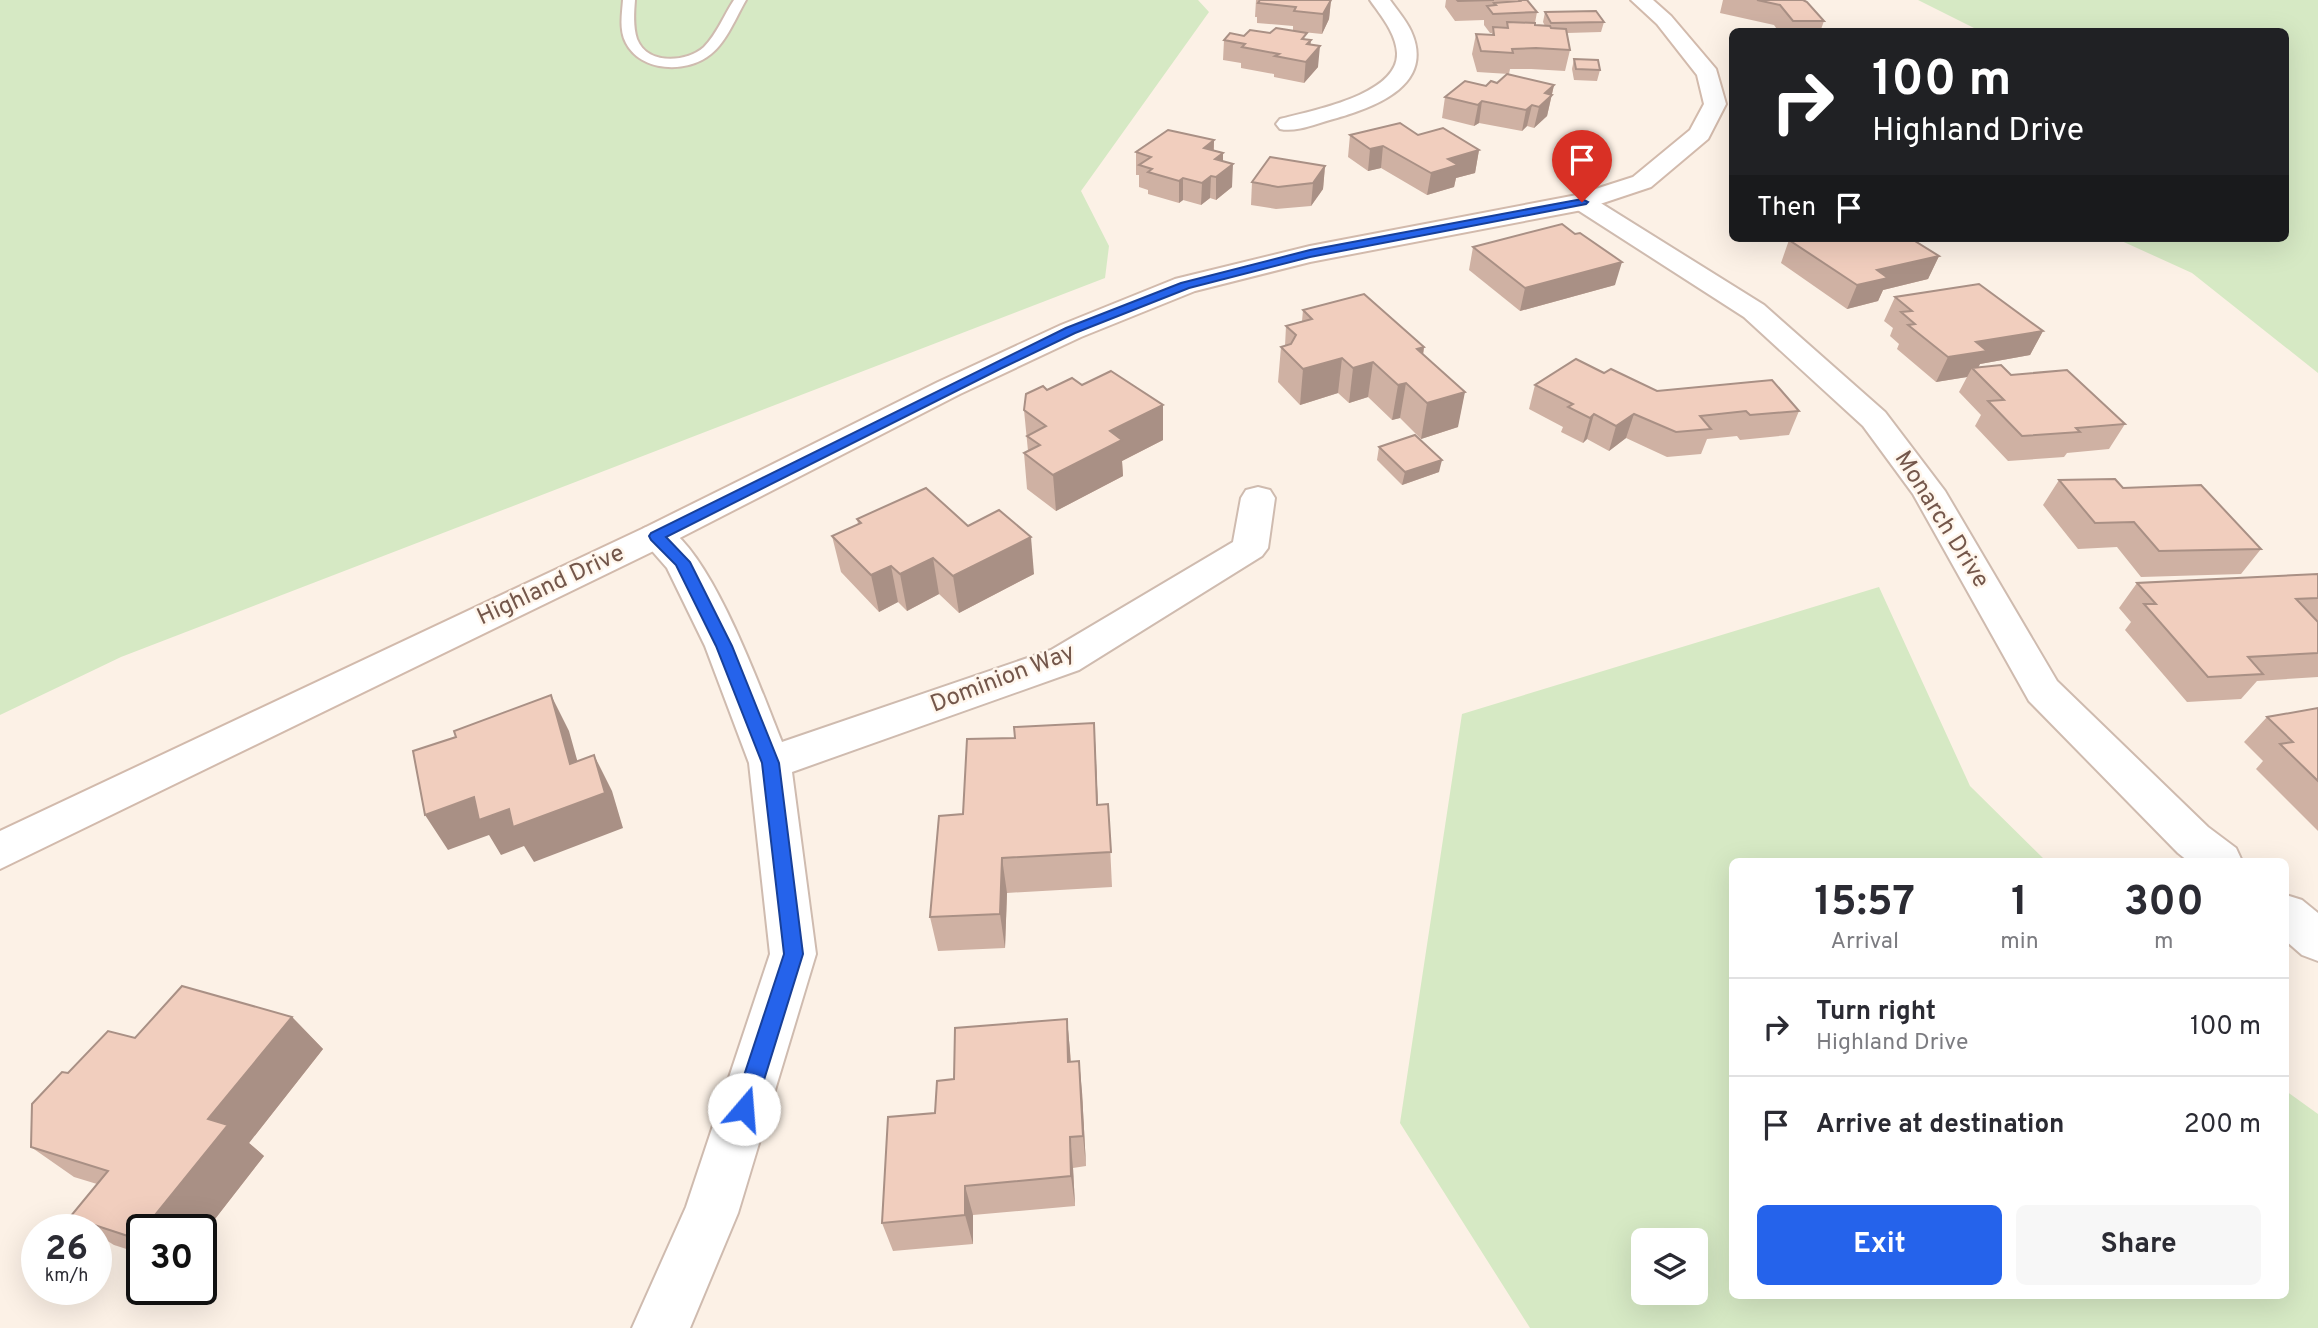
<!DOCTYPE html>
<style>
:root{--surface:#fff;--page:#f7f7f7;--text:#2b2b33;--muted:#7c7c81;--line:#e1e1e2;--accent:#2563eb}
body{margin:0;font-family:Overpass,sans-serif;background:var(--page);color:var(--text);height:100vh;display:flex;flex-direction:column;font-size:26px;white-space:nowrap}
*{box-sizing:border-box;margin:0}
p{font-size:23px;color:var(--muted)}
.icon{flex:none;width:38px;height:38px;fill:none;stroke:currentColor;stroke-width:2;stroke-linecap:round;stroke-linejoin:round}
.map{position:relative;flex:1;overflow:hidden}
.side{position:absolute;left:1729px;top:858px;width:560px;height:441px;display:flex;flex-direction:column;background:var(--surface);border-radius:10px;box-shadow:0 7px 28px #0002}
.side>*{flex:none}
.guide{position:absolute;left:1729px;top:28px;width:560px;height:214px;border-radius:10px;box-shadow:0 7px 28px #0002;background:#202124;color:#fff;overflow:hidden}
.tools{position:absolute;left:1631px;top:1228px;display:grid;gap:14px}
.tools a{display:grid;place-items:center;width:77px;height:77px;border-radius:10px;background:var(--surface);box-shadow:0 7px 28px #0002;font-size:35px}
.speed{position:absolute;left:21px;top:1214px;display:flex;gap:14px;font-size:35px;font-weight:700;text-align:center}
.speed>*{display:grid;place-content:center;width:91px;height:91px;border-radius:50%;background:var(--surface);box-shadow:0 7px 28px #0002;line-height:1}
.speed small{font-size:18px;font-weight:400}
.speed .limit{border:4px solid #111;border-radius:10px;background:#fff;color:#111}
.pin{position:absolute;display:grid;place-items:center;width:60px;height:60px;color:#fff;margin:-72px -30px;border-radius:50% 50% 50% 0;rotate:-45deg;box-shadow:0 0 7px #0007}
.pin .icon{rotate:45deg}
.me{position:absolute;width:77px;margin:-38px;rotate:18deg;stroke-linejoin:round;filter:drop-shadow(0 0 5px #0008)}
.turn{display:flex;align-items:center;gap:24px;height:147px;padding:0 28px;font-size:32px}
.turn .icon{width:91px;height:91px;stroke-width:2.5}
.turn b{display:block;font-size:49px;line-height:60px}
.then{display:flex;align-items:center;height:66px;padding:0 28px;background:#0003;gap:14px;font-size:26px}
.eta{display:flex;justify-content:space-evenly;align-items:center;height:119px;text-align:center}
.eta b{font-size:42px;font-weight:700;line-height:49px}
.cta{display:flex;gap:14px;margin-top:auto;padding:14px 28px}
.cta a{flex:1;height:80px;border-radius:10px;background:var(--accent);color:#fff;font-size:28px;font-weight:700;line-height:80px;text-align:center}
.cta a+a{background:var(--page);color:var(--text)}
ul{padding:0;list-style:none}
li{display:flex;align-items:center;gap:21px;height:98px;padding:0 28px;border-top:2px solid var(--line)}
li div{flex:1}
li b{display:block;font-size:26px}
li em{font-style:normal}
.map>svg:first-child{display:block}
</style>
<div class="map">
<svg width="2318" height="1328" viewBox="0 0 2318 1328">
<rect width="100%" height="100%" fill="#fcf1e6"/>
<g fill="#d6e9c4" fill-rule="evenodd">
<path d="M0,0H1198L1209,12L1081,191L1109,246L1105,278L121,657L0,715Z"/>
<path d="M1918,0H2318V373L2192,273L2115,238H2286V32L1980,31Z"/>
<path d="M1879,587L1970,786L2046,861H1732V1295H2286V1091L2318,1114V1328H1530L1400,1123L1462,714ZM1643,1241H1696V1293H1643Z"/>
</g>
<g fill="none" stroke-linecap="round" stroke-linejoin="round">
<defs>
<path id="lane" d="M623,0H635C634,12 633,27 637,39C647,65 686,63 704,47C717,34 724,15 734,0H746C736,17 727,41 711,54C687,74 641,72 626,43C619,30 622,14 623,0Z"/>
<g id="street">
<path d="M1370,0H1390C1397,10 1406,20 1411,31C1435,84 1378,106 1337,118C1320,122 1297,133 1280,129L1276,124L1280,119C1310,111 1399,95 1397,53C1396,33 1381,16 1370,0Z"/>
<path d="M1582,194L1591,197L1764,305L1885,412L1945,491L2057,681L2208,827L2236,848L2242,861H2188L2178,853L2029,701L1913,494L1863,426L1744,317L1573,207L1569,202L1573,197Z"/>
<path d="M1258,487L1270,490L1275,498L1268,548L1262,556L1079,670L792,772L816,954L738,1213L690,1328H632L686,1207L770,954L749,763L705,646L667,568L639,536L644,528C653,526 661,524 669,529C714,559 761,690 782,742L1051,650L1233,542L1241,498L1246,490Z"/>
<path d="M2286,895L2302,900L2318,913V961L2302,955L2286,941Z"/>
</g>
<path id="secondary" d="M1631,0H1653L1671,16L1716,69L1726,104L1708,139L1651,187L1582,210L1310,262L1195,291L1081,337L960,394L668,544L0,869V831L644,528L938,382L1061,325L1175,279L1310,246L1577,195L1633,177L1690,130L1704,104L1697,75L1657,24Z"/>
</defs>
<use href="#lane" stroke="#cfbbaf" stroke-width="4"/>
<use href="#street" stroke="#cfbbaf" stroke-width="4"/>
<use href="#secondary" stroke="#d2baac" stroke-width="4"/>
<use href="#lane" fill="#fff" fill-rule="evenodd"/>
<use href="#street" fill="#fff" fill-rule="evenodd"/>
<use href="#secondary" fill="#fff" fill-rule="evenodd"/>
</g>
<g fill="#cfb1a3">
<path d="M1256,0H1331L1329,19L1322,34L1293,31L1307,40L1310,44L1318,67L1304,83L1274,77V74L1241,68V63L1223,60L1224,40L1244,36L1293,31V26L1257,23V17H1255Z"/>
<path d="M1446,0H1527L1537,12L1535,23V25L1545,26L1543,22L1545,12L1604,22L1601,32L1567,33L1570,50L1565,71L1531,69H1510L1509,74L1477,72L1472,54L1476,34L1492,35V33H1490L1484,25V20L1455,21L1445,7Z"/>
<path d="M1723,0H1803L1824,21L1820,32H1779L1774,25L1720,13Z"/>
<path d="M1574,59L1600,70L1597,81L1574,80L1572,69Z"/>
<path d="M1497,83L1554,85L1547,116L1534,128L1527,126L1522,131L1479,123L1474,126L1442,118L1445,97Z"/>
<path d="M1350,135H1418L1479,150L1475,173L1456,178L1454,187L1427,195L1381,168L1368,171L1348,157Z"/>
<path d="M1214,140V150L1223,153V162L1232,187L1216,200L1210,198L1201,205L1183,200L1179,203L1148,194V190L1139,187V175H1136V152Z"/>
<path d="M1325,166L1323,189L1311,206L1276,209L1251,205L1252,182Z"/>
<path d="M1789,240L1939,256L1928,279L1883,290L1878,301L1847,309L1781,263Z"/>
<path d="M1473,247L1615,285L1520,311L1469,270Z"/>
<path d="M1895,297L2043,331L2030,355L1980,364L1978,367L2011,375L2125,424L2109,449L2067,453L2064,457L2008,461L1975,426L1981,415L1959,392L1967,377L1936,382L1897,349L1899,344L1890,336L1893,328L1884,321Z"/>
<path d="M1303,310L1424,347L1423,355L1458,427L1421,439L1400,418L1392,420L1368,397L1349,403L1338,393L1300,405L1278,382L1281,347L1285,346L1286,326L1302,321Z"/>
<path d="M1604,373L1657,391L1799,411L1789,435L1740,440L1737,436L1707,439L1701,454L1667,457L1626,438L1609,451L1587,439L1583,443L1561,432L1563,427L1529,409L1535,385Z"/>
<path d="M1047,390L1163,440L1122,461L1123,476L1056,511L1027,489L1024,453L1028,451L1024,410Z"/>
<path d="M1379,447L1439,472L1402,485L1377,460Z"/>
<path d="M2059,480L2123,488L2261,549L2241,574L2141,577L2117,547L2078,549L2043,505Z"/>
<path d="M857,519L968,526L1034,574L959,613L939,594L907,611L898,602L879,612L841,572L832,536L858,524Z"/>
<path d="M2318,574V677L2257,681L2241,699L2187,702L2125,630L2131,622L2119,608L2137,583Z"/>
<path d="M2318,708V831L2256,769L2263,761L2244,742L2267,717Z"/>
<path d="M1094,723L1098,805L1108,804L1112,887L1007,893L1005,948L938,951L930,917L963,814Z"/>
<path d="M292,1017L323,1049L249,1143L264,1156L201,1237V1230H142V1254L114,1245L96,1234V1230H91L70,1217L97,1184L74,1177L31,1147L135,1038Z"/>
<path d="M1067,1019L1071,1062L1082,1092L1086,1166L1073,1168L1075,1206L973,1215V1244L893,1251L882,1223L935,1113Z"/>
</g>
<g fill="#a99085">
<path d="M1331,0L1329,19L1322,34L1323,14Z"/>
<path d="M1311,40L1309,58L1320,46L1318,67L1304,83L1307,44Z"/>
<path d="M1554,85L1547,116L1534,128L1539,107L1545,93Z"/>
<path d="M1482,101L1479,123L1474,126L1478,105Z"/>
<path d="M1532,105L1527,126L1522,131L1526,110Z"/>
<path d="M1214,140L1213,162L1204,148Z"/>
<path d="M1383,146L1381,168L1368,171L1370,149Z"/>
<path d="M1479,150L1475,173L1456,178L1454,187L1427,195L1431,173L1448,159Z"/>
<path d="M1223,153V172L1233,164L1232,187L1216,200V177L1215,159Z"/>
<path d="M1325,166L1323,189L1311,206L1313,183Z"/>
<path d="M1211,176L1210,198L1201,205L1202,183Z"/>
<path d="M1183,178V200L1179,203V181Z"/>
<path d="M1939,256L1928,279L1883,290L1878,301L1847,309L1857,285L1877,270Z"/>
<path d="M1622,262L1615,285L1520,311L1525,288Z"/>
<path d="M2043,331L2030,355L1980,364L1976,372L1972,368L1967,377L1936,382L1948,357L1976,342Z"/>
<path d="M1424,347L1419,382L1417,349Z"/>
<path d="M1342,358L1338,393L1300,405L1303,369Z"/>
<path d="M1373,362L1368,397L1349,403L1353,368Z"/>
<path d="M1406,383L1400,418L1392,420L1398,385Z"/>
<path d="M1465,392L1458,427L1421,439L1427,403Z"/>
<path d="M1163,405V440L1122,461L1123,476L1056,511L1053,475L1110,431Z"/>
<path d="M1594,414L1587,439L1583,443L1590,418Z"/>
<path d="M1634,414L1626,438L1609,451L1616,426Z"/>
<path d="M1442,460L1439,472L1402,485L1405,472Z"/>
<path d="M1031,537L1034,574L959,613L953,576Z"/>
<path d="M933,558L939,594L907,611L900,574Z"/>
<path d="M891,566L898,602L879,612L871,575Z"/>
<path d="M551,695L569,731L588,799L594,755L612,791L623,828L534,862L524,846L501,855L489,835L448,850L425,815L474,797L509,809L570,764Z"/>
<path d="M1094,723L1096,759L1099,840L1097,805Z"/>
<path d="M1002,858L1007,893L1005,948L1000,914Z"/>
<path d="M292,1017L323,1049L249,1143L264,1156L201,1237V1230H143L208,1119Z"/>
<path d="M1067,1019L1070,1051L1072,1094L1068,1062Z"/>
<path d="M1079,1061L1082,1092L1086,1166L1083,1136Z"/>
<path d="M1070,1137L1073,1168L1075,1206L1071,1176Z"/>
<path d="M965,1186L973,1215V1244L965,1215Z"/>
<path d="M142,1232V1242L137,1239Z"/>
</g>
<g fill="#f1cebe" stroke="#a99085" stroke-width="2">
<path d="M1260,0H1331L1323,14L1294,11L1296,7L1258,3Z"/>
<path d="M1457,0H1494L1458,1Z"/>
<path d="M1519,0H1527L1537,12L1493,14L1487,6L1496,5L1494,3L1520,1Z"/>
<path d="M1757,0H1803L1807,2L1824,21H1793L1780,5Z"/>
<path d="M1596,11L1604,22L1551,23L1545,12Z"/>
<path d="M1507,22L1535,23V25L1550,26L1551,28L1566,29L1570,50L1536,48L1512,49L1513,53L1481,51L1476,34L1494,35L1493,27L1508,28Z"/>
<path d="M1276,28L1307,33L1302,39L1311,40L1307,44L1320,46L1306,62L1275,56L1279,54L1242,47L1245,44L1224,40L1230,33L1244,36L1250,30L1270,33Z"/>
<path d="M1574,59L1598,60L1600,70L1576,69Z"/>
<path d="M1507,74L1554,85L1545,93L1552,95L1539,107L1532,105L1526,110L1482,101L1478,105L1445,97L1465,81L1486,86L1491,81L1497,83Z"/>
<path d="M1400,123L1418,135L1443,128L1479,150L1448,159L1458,165L1431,173L1383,146L1370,149L1350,135Z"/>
<path d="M1168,130L1214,140L1204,148L1223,153L1215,159L1233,164L1216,177L1211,176L1202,183L1183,178L1179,181L1148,172L1152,169L1139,165L1151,157L1136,152Z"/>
<path d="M1270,157L1325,166L1313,183L1278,187L1252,182Z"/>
<path d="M1562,224L1575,234L1580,233L1622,262L1525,288L1473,247Z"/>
<path d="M1799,238H1910L1939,256L1877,270L1888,278L1857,285L1789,240Z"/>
<path d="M1979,284L2043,331L1976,342L1987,351L1948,357L1908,325L1915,324L1901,312L1912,311L1895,297Z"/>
<path d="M1364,294L1424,347L1417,349L1465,392L1427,403L1406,383L1398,385L1373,362L1353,368L1342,358L1303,369L1281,347L1291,344L1296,335L1286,326L1312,319L1303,310Z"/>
<path d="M1576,359L1604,373L1611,369L1657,391L1772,380L1799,411L1750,415L1746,411L1700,416L1711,429L1676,432L1634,414L1616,426L1594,414L1590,418L1568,407L1573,404L1535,385Z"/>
<path d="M2001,365L2011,375L2067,370L2125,424L2076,428L2080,432L2022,436L1988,401L2004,400L1972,368Z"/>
<path d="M1111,371L1163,405L1110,431L1122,440L1053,475L1024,453L1040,445L1027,436L1046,426L1024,410L1026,394L1043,386L1047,390L1072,378L1082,385Z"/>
<path d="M1415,435L1442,460L1405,472L1379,447Z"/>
<path d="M2115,479L2123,488L2201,485L2261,549L2159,551L2134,522L2095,523L2059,480Z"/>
<path d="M926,488L968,526L999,510L1031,537L953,576L933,558L900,574L891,566L871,575L832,536L861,523L857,519Z"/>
<path d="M2318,574V598L2296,599L2318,622V653L2248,657L2263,674L2208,677L2144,604H2156L2137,583Z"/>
<path d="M551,695L570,764L594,755L605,793L513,827L509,809L479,820L474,797L425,815L413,751L456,737L454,731Z"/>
<path d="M2318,708V781L2280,744L2293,742L2267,717Z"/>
<path d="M1094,723L1097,805L1108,804L1111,852L1002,858L1000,914L930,917L939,816L963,814L967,739L1015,738L1014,727Z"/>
<path d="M182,986L292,1017L208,1119L228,1125L143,1230H142V1232L137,1239L70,1217L108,1171L31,1147L32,1104L62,1072L68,1073L108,1031L135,1038Z"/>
<path d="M1067,1019L1068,1062L1079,1061L1083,1136L1070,1137L1071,1176L965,1186V1215L882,1223L888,1117L935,1113L937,1081L954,1079L955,1028Z"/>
</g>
<path fill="#2563eb" stroke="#184099" stroke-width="2" d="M1582,199L1588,202L1586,204L1310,257L1189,288L1075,333L1002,368L666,537L690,562L732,646L779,763L803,954L755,1109L751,1116L744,1119L736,1116L733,1109L784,954L762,763L716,646L676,565L651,540L649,536L651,533L1066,328L1181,283L1310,250Z"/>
<g text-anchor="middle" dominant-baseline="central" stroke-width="5" stroke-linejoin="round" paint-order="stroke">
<g font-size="24" fill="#74574b" stroke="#fff6ec">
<text transform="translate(1941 520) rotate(58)">Monarch Drive</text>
<text transform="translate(551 586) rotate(-25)">Highland Drive</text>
<text transform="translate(1003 679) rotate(-21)">Dominion Way</text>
</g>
</g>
</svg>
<div class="tools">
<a><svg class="icon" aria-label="layers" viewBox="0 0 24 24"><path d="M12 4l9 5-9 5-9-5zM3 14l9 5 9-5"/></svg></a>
</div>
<div class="speed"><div>26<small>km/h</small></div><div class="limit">30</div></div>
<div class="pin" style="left:1582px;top:202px;background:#d93025"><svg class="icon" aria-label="arrive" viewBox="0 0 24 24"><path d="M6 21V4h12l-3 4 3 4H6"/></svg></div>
<svg class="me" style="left:744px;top:1109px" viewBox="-20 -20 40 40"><circle r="19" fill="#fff"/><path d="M0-13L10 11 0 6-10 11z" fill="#2563eb"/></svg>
<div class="guide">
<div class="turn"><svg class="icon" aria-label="right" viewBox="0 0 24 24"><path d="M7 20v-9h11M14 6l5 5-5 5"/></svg><div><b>100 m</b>Highland Drive</div></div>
<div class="then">Then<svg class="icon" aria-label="arrive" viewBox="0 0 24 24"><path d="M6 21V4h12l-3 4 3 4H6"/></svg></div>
</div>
<section class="side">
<div class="eta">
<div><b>15:57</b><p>Arrival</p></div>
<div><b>1</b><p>min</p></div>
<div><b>300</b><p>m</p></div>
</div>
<ul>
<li><svg class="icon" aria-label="right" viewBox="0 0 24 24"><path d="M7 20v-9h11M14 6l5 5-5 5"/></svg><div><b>Turn right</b><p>Highland Drive</p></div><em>100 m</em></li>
<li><svg class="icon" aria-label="arrive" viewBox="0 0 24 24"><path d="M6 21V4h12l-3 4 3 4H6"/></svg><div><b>Arrive at destination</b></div><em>200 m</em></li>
</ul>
<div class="cta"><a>Exit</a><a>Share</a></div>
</section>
</div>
